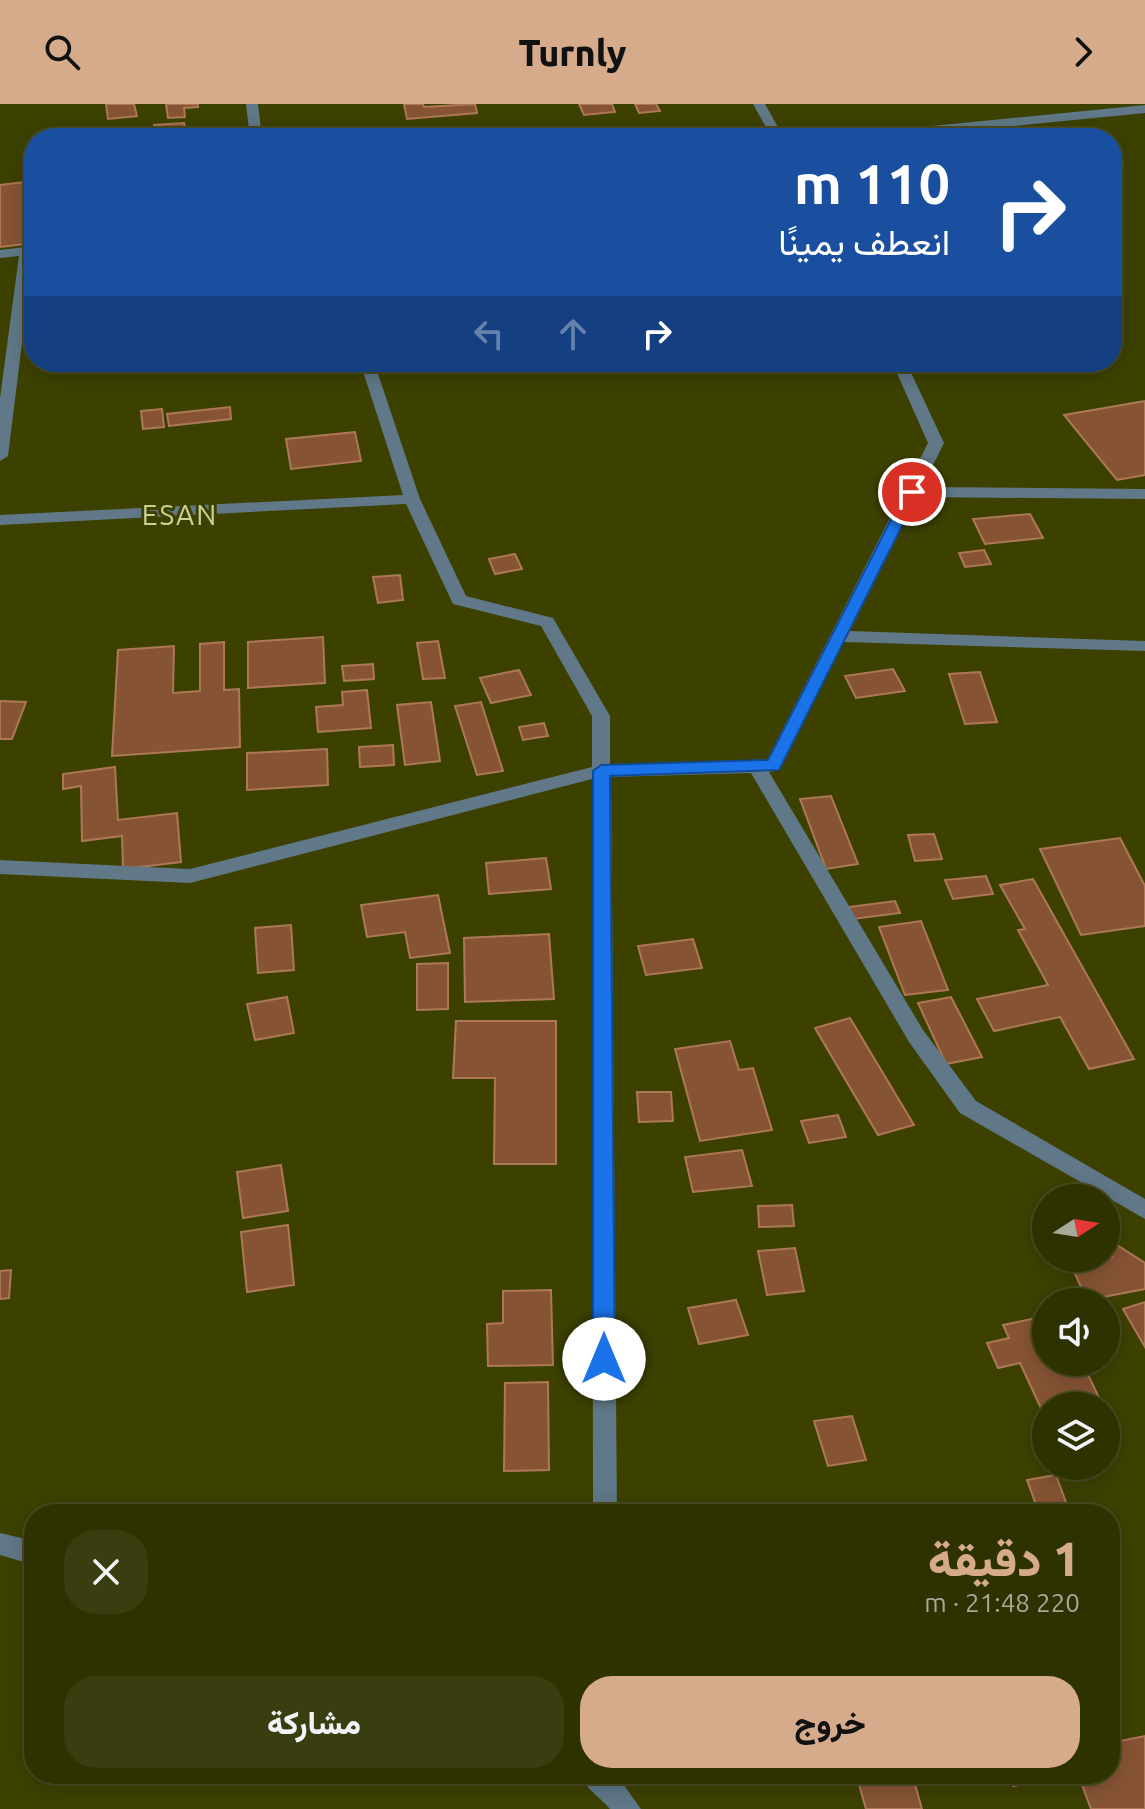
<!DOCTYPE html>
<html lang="ar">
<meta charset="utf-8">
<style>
:root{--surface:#2e3100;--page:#3a3d0f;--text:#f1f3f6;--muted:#a7a999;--line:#494c22;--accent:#d6ab8b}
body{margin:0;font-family:Ubuntu,Vazirmatn,sans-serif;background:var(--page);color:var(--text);direction:rtl;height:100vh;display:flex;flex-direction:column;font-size:30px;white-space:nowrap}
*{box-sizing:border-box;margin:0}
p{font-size:26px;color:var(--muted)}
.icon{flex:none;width:44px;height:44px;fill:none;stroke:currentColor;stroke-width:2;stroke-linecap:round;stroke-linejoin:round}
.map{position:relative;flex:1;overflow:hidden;direction:ltr}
.panel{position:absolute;left:24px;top:1400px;width:1096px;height:280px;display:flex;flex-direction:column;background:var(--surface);border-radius:32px;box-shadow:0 4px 20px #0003,0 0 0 2px var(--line);direction:rtl}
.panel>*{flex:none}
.top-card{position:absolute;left:24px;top:24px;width:1098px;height:244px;border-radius:32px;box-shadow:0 4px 20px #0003,0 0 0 2px var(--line);direction:rtl;background:#1a4fa0;color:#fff;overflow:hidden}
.needle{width:52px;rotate:78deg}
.fabs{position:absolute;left:1032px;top:1080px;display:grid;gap:16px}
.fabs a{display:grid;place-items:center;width:88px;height:88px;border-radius:50%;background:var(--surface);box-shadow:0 4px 20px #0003,0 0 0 2px var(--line);font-size:40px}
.pin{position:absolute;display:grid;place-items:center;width:68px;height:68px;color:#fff;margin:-34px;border:4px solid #fff;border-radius:50%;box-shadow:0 2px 8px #0007}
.me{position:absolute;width:88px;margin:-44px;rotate:0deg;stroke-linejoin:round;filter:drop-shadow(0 0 6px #0008)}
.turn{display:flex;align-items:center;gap:28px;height:168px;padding:0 40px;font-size:36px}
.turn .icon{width:104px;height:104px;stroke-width:2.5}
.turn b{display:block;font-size:56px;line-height:68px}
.lanes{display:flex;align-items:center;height:76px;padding:0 40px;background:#0003;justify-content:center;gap:40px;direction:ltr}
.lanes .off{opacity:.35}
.round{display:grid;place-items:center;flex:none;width:84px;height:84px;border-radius:32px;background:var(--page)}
.headline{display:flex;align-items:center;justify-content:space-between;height:136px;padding:0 40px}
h1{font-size:48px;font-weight:800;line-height:60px;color:var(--accent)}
.action{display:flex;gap:16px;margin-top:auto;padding:16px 40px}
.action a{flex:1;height:92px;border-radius:32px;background:var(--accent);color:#111;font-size:32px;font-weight:800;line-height:92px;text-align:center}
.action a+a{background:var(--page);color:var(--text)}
header{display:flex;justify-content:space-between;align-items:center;height:104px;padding:0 40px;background:var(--accent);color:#111;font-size:36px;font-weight:800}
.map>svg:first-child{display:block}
</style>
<header><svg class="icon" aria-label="forward" viewBox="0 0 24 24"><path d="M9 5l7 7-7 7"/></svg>Turnly<svg class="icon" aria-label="search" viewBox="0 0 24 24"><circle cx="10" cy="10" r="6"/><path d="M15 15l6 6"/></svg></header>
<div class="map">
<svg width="1145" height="1705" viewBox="0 0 1145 1705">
<rect width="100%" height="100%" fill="#3d4100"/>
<g fill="#865434" stroke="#ad7857" stroke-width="2">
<path d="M106,0H134L137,12L108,15Z"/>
<path d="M166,0H198V3L184,4L185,13L168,14Z"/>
<path d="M404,0H423L424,3L475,0L477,9L407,15Z"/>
<path d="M579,0H612L615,8L584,11Z"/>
<path d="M635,0H656L660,7L639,9Z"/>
<path d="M184,19L186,30L155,33L154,21Z"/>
<path d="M101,26L103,34H81L80,28Z"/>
<path d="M24,78L34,139L0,143V81Z"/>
<path d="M1145,297V371L1117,376L1064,311Z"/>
<path d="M230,303L231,315L169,322L167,310Z"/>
<path d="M162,305L164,323L143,325L141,307Z"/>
<path d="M355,328L361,357L291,365L286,335Z"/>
<path d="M1030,410L1043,434L985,440L973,415Z"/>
<path d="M984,446L991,460L965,463L959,449Z"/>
<path d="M515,450L522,465L495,470L489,455Z"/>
<path d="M400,471L403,496L378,499L373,473Z"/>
<path d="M323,533L325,579L248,584V538Z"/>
<path d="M438,537L445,574L423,575L417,539Z"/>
<path d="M224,538V586L239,585L240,643L112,652L118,546L174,542L173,589L200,587V540Z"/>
<path d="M373,560L374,575L344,577L342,562Z"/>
<path d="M893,565L905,587L856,594L845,572Z"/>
<path d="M519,566L531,591L491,599L480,574Z"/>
<path d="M980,568L997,618L965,620L949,570Z"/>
<path d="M367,586L371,624L318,628L316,603L343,601L342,588Z"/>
<path d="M0,597L26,598L12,635H0Z"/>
<path d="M431,598L440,657L405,661L397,601Z"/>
<path d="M481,598L503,667L477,671L455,602Z"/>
<path d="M544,619L548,632L523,636L519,623Z"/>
<path d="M393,641L394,661L360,663L359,643Z"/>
<path d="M327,645L328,681L247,686V649Z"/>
<path d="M115,663L118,716L177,709L181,758L123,765L122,732L82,737L81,682L63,685V670Z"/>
<path d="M831,692L858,760L826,765L800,695Z"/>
<path d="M934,730L942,755L915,757L908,731Z"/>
<path d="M1120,734L1145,782V822L1081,831L1040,745Z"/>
<path d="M546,754L551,785L489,790L486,759Z"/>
<path d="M986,772L993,790L953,795L945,776Z"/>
<path d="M1033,775L1134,955L1089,965L1060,913L994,927L977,895L1048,881L1018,826L1025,825L1000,781Z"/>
<path d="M438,791L450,849L410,854L405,828L367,833L361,801Z"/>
<path d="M895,797L900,809L853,815L849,803Z"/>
<path d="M921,817L948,886L905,891L879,823Z"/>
<path d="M291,821L294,866L258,869L255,824Z"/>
<path d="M549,830L554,895L465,898L464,834Z"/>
<path d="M693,835L702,864L646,871L638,842Z"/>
<path d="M448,859V905L417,906V860Z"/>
<path d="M287,893L294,929L255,936L247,900Z"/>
<path d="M951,893L982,953L946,960L918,899Z"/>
<path d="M850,914L914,1021L878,1031L815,924Z"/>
<path d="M456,917H556V1060H494L495,974H453Z"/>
<path d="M730,937L739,966L753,964L772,1026L700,1037L675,945Z"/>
<path d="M637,988H671L673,1017L639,1018Z"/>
<path d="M838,1011L846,1033L809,1039L801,1017Z"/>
<path d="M742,1046L752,1082L693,1088L685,1053Z"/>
<path d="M281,1061L288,1107L243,1114L237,1068Z"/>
<path d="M792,1101L794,1122L759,1123L758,1102Z"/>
<path d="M288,1121L294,1181L247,1188L241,1128Z"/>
<path d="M1117,1141L1145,1159V1185L1087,1196L1071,1161L1112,1153L1107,1144Z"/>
<path d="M795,1144L804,1187L767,1191L758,1147Z"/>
<path d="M11,1166L9,1194L0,1195V1167Z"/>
<path d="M551,1186L553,1261L488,1262L487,1220L503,1219V1187Z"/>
<path d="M736,1196L748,1231L699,1240L688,1204Z"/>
<path d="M1145,1198V1243L1123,1205Z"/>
<path d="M1046,1212V1258H1082L1103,1302H1046V1315L1020,1259L998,1264L987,1239L1009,1234L1003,1221Z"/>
<path d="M548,1278L549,1366L504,1367L505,1279Z"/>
<path d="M852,1312L866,1356L828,1362L814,1317Z"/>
<path d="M1056,1371L1067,1401L1038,1406L1027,1376Z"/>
<path d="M1145,1632V1705H1091L1078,1670H1110V1639Z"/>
<path d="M856,1670H912L922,1705H866Z"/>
<path d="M1010,1670H1070L1071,1672L1013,1682Z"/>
</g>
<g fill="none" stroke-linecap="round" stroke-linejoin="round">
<g fill="#607887" fill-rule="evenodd">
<path d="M246,0H258L262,34H250Z"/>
<path d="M753,0H765L784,34H772Z"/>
<path d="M1145,1V9L890,34H845L851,30Z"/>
<path d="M34,142L8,352L0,357V294L19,152L0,154V146Z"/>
<path d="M360,258H374L420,395L466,492L553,514L610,612V661L767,656L928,339L892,258H906L944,339L922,383L1145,385V395L917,393L850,527L1145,537V547L844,538L782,662L779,666L769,668L923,926L976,997L1145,1095V1115L960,1009L909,938L751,669L611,673L617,1410H593L592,675L190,779L0,770V756L190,765L592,663V612L541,522L453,500L406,400L0,421V411L403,391Z"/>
<path d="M0,1429L34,1437V1461L0,1451Z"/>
<path d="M578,1670H616L641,1705H610C600,1693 583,1682 578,1670Z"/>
</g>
</g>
<path fill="#1a73e8" stroke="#114b97" stroke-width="2" d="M912,383L919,388L779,666L610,672L615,1255L612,1262L604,1264L596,1262L593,1255V667L601,661L768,656L905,388Z"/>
<g text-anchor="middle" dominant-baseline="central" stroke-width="6" stroke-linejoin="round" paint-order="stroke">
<g font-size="28" letter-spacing="2" fill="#cad194" stroke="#3d4100">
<text x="180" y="410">ESAN</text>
</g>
</g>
</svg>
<div class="fabs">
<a><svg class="needle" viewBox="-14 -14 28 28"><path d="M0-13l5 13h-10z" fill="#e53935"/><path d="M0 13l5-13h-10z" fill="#a7a999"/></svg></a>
<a><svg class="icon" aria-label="sound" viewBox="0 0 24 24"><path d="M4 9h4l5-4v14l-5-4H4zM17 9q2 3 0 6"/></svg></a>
<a><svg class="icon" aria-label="layers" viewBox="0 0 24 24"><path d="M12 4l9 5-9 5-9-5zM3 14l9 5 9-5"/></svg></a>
</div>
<div class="pin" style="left:912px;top:388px;background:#d93025"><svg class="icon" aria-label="arrive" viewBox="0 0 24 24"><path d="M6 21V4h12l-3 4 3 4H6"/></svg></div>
<svg class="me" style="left:604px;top:1255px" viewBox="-20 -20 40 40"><circle r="19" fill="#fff"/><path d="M0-13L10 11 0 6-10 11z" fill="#1a73e8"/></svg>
<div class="top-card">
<div class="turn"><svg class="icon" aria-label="right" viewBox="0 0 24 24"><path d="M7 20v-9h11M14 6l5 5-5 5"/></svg><div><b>110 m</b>انعطف يمينًا</div></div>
<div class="lanes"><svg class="icon off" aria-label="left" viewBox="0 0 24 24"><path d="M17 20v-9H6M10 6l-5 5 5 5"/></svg><svg class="icon off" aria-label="ahead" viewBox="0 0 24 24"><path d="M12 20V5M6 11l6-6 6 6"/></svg><svg class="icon" aria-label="right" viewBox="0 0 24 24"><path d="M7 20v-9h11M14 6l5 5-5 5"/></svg></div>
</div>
<section class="panel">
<div class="headline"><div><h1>1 دقيقة</h1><p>220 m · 21:48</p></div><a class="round"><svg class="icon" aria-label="close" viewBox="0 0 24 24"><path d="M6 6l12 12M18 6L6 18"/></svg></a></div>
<div class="action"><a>خروج</a><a>مشاركة</a></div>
</section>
</div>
